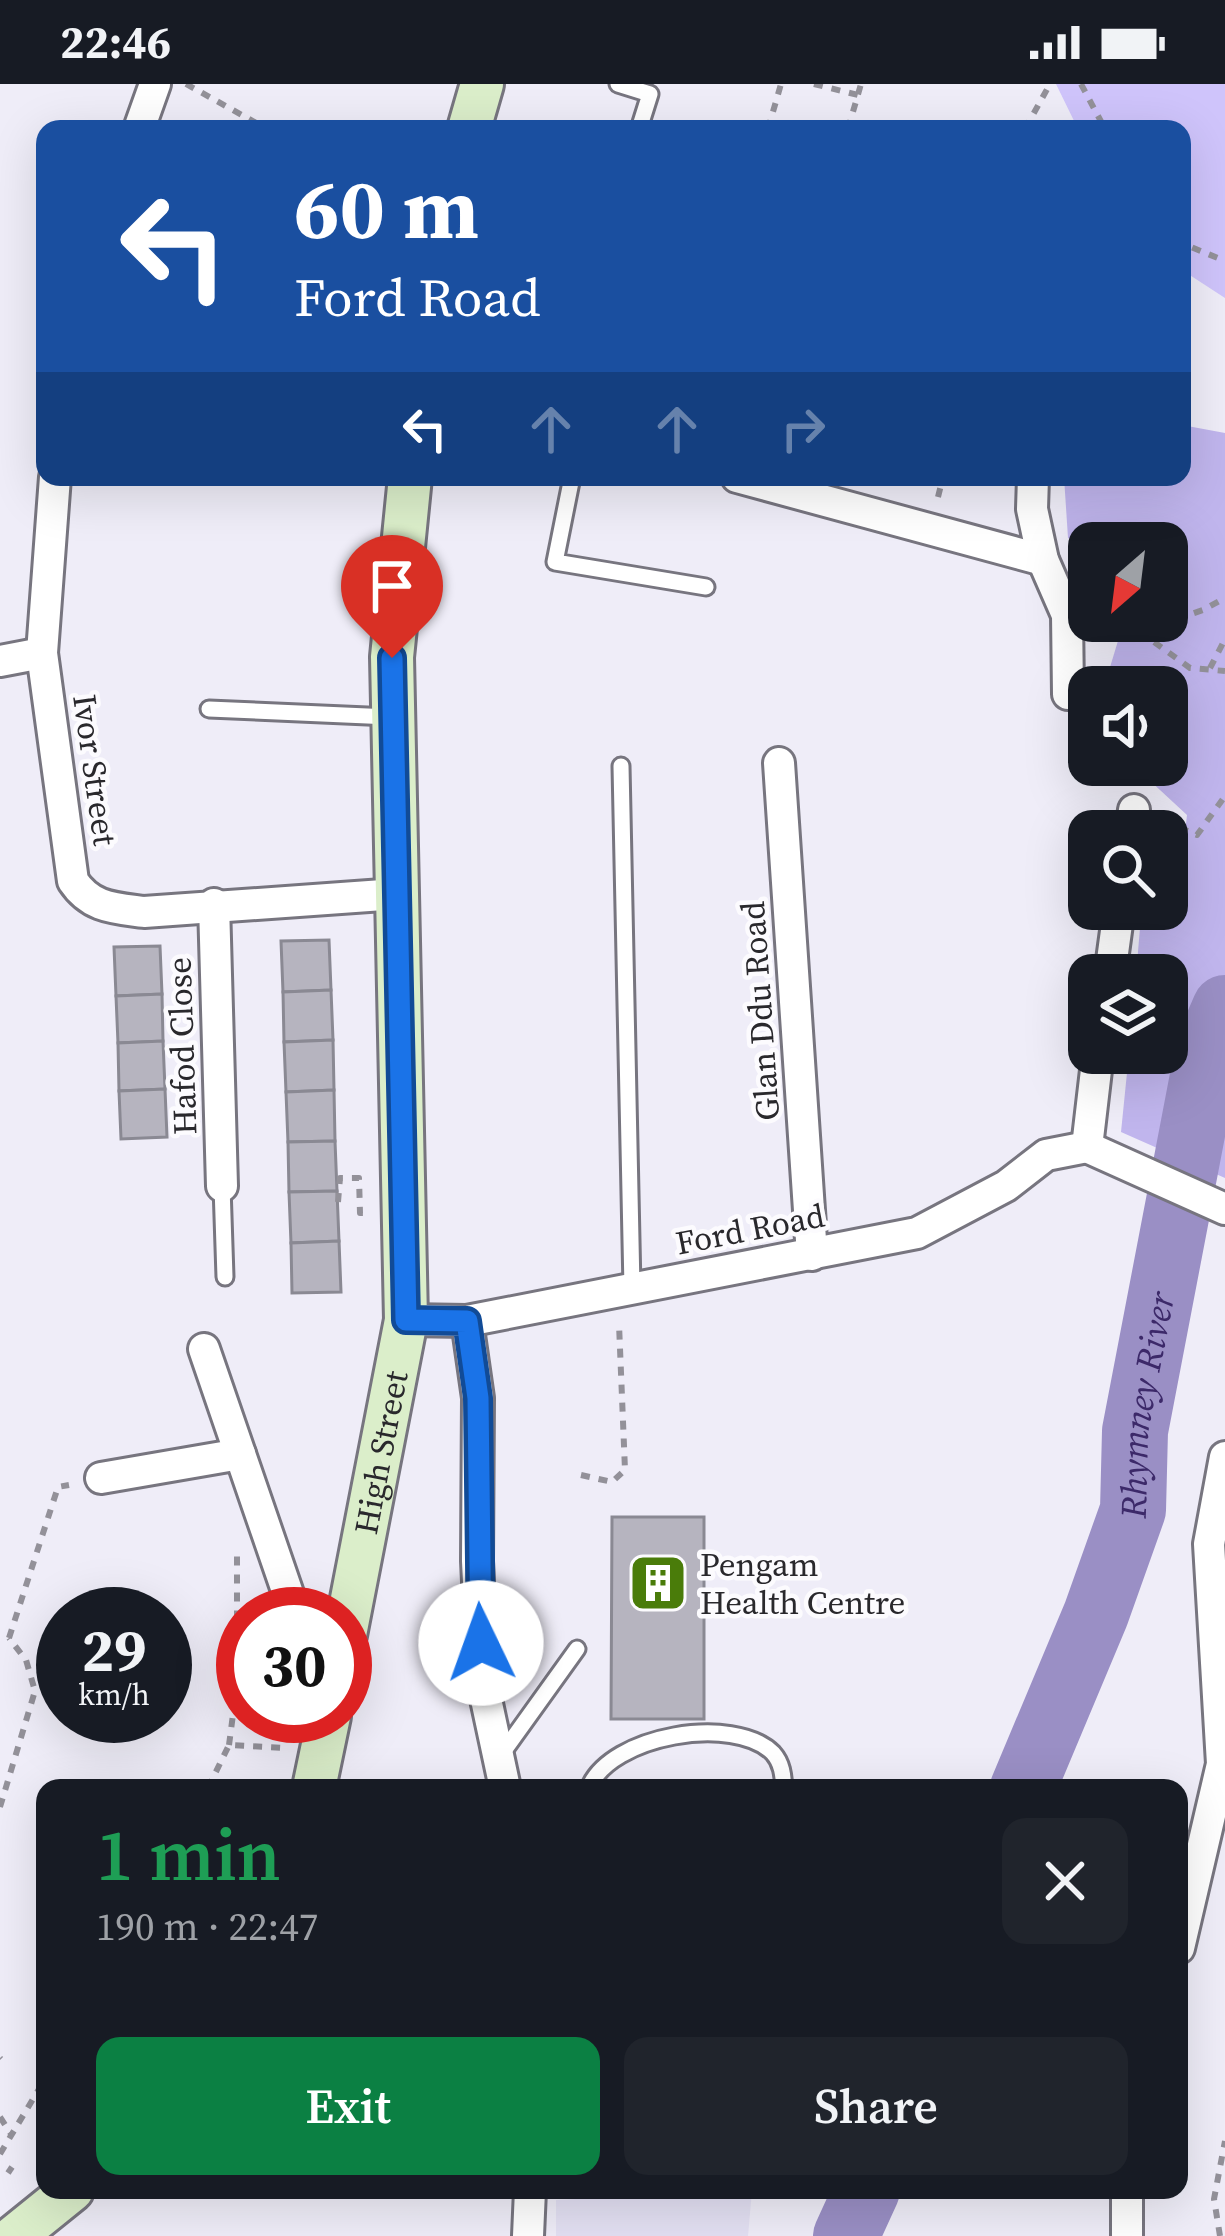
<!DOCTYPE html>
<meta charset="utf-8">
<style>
:root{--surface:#171b24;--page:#20242c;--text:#f1f3f6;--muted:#9ea1a6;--accent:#0b8043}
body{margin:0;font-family:"Source Serif 4",serif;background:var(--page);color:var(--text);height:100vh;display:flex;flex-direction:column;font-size:45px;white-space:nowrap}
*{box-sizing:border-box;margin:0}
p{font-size:39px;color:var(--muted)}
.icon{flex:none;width:66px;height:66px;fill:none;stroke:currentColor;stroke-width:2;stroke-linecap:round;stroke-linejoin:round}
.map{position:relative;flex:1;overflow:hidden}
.details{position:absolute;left:36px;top:1695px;width:1152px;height:420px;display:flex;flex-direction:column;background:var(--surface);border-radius:24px;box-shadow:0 12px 48px #0002}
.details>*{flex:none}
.hud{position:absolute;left:36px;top:36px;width:1155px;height:366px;border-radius:24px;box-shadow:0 12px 48px #0002;background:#1a4fa0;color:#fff;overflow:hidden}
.needle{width:78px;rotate:208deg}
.fabs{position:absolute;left:1068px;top:438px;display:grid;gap:24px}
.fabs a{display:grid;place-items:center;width:120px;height:120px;border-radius:24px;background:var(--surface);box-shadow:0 12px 48px #0002;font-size:60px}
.speed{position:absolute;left:36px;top:1503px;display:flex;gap:24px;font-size:60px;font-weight:700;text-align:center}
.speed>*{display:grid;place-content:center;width:156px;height:156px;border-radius:50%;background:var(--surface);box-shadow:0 12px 48px #0002;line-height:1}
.speed small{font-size:30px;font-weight:400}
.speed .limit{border:18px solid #d22;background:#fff;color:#111}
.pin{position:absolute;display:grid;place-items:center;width:102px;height:102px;color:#fff;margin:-123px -51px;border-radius:50% 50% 50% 0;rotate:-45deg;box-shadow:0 0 12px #0007}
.pin .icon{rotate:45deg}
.me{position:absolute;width:132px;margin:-66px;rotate:357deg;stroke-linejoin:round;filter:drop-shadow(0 0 9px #0008)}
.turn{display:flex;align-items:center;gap:42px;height:252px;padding:0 60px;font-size:54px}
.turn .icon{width:156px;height:156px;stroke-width:2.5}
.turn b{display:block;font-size:84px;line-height:102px}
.lanes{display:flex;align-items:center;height:114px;padding:0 60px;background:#0003;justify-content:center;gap:60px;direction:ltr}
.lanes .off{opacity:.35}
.round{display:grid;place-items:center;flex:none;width:126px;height:126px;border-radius:24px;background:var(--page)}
.head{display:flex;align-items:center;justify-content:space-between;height:204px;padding:0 60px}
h1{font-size:72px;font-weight:600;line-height:90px;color:#1e9e55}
.primary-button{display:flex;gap:24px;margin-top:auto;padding:24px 60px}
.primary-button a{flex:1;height:138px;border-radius:24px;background:var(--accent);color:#fff;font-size:48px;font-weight:600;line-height:138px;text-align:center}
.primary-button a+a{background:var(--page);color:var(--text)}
.status{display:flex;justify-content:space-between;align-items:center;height:84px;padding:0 60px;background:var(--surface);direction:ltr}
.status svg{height:33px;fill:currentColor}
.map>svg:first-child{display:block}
</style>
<div class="status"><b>22:46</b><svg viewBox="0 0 49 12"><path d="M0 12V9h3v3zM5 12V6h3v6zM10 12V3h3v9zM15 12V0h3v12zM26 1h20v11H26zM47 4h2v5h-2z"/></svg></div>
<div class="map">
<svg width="1225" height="2152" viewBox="0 0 1225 2152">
<rect width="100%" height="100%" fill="#efedf8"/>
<path fill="#e3e0f3" d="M752,2106L748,2152H556V2116Z"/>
<path fill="#cfc4fb" d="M1056,0H1225V214L1182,186V45H1078Z"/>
<path fill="#c0b5ed" d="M1182,341L1225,349V1094L1121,1048L1129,969H1167V891H1136L1140,844L1177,818L1187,731L1133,681H1167V603H1104L1124,537H1167V459H1089V467L1068,454L1064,393H1182Z"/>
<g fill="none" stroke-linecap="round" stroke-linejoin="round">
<g stroke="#9a8fc5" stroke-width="66">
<path id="s1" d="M1023,1704L1096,1530L1133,1426L1135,1347L1209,961L1225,924"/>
<path d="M846,2152L867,2106"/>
</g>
</g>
<g fill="#b6b4bf" stroke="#8a8993" stroke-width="3">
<path d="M329,856L331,906L283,908L281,857Z"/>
<path d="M160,862L162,910L116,912L114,863Z"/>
<path d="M331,906L333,956L284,958L283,908Z"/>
<path d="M162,910L163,957L118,959L116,912Z"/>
<path d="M333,956L334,1006L286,1008L284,958Z"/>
<path d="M163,957L165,1005L119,1007L118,959Z"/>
<path d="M165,1005L167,1053L121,1055L119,1007Z"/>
<path d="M334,1006L335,1057L288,1058L286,1008Z"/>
<path d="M335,1057L337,1107L289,1108L288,1058Z"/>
<path d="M337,1107L339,1157L291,1159L289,1108Z"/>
<path d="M339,1157L341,1208L292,1209L291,1159Z"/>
<path d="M612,1433H704V1635H611Z"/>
</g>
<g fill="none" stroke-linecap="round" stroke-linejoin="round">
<defs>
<g id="service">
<path d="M618,0L650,10L639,45"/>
<path d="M572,393L555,478L706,503"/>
<path d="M209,625L390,633"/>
<path d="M621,682L632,1204"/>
<path d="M222,1102L225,1193"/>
<path d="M501,1671L577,1565"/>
<path d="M589,1704C610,1651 734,1630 773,1669C782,1679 783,1691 784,1704"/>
</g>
<g id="minor">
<path d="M139,45L155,0"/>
<path d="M55,393L42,569L73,797C91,824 114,824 144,828L397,810"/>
<path d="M737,393L1043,476"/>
<path d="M1033,393L1032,425L1043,476L1067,531L1068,610"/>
<path d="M0,577L42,569"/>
<path d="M779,679L812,1171"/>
<path d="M1131,747L1134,726"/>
<path d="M214,820L222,1102"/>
<path d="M1110,891L1119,825"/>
<path d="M1087,1063L1225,1125"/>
<path d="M1087,1063L1098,969"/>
<path d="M406,1236L467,1237L917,1149L1006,1102L1046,1071L1087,1063"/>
<path d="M467,1237L478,1314L477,1477L483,1601L505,1704"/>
<path d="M204,1265L295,1530"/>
<path d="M101,1394L240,1370"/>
<path d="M1179,1864L1222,1680L1209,1460L1225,1373"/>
<path d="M1127,2106V2152"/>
<path d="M528,2152L530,2106"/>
</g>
<g id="secondary">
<path d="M469,45L482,0"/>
<path id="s2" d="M345,1551L406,1236L392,573L410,393"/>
<path d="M314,1704L329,1632"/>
<path d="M15,2152L72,2106"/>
</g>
</defs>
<use href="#service" stroke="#77757f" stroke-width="21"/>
<use href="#minor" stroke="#77757f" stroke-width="36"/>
<use href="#secondary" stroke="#77757f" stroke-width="48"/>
<g stroke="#939199" stroke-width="6" stroke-dasharray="9 9" stroke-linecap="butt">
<path d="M186,0L267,45"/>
<path d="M814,0L858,11"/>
<path d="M1081,0L1105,45"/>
<path d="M768,45L781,0"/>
<path d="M848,45L861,0"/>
<path d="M1025,45L1050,0"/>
<path d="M1182,149L1191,163L1225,177"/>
<path d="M938,413L943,393"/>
<path d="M1125,537L1190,584L1225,587"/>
<path d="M1143,547L1203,526L1225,514"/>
<path d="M1210,584L1225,555"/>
<path d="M1076,639L1080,652L1089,661"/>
<path d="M1113,681L1125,697"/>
<path d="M1163,736L1197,751L1225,712"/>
<path d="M338,1118L340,1094H359L360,1129H365"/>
<path d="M581,1391L612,1398L625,1386L619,1240"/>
<path d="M9,1554L58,1403L69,1401"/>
<path d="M229,1661L237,1600V1468"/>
<path d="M208,1704L229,1661L286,1664"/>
<path d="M0,1723L35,1607L26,1576L9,1554"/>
<path d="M0,1974L1,1975"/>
<path d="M0,2033L11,2050"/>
<path d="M0,2070L45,1995"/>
<path d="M8,2089L12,2083"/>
<path d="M1220,2152L1214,2115L1225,2057"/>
</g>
<use href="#service" stroke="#fff" stroke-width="15"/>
<use href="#minor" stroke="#fff" stroke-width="30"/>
<use href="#secondary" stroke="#dbeeca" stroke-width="42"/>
</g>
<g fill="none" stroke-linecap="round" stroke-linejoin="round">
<defs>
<path id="route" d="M392,574L406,1236L467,1237L478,1314L481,1559"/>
</defs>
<use href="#route" stroke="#114b97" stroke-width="30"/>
<use href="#route" stroke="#1a73e8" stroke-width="21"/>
</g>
<defs>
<symbol id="building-square" viewBox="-11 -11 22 22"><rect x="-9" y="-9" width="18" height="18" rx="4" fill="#4a7c0a" stroke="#fcfbfe"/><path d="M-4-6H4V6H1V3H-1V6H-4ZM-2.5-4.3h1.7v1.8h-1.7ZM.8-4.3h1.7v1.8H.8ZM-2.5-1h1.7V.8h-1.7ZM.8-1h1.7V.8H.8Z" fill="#fff"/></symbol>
</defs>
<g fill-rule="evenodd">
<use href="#building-square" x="625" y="1466" width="66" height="66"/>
</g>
<g text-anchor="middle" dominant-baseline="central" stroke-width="9" stroke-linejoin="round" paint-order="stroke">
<g font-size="33" fill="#29282c" stroke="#fcfbfe">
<text transform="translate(95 686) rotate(82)">Ivor Street</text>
<text transform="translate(760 927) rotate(-94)">Glan Ddu Road</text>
<text transform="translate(182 962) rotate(-92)">Hafod Close</text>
<text transform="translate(750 1145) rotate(-11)">Ford Road</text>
<text stroke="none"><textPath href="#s2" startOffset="186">High Street</textPath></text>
</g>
<g font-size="33" fill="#29282c" stroke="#fcfbfe" text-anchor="start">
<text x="700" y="1480">Pengam<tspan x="700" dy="38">Health Centre</tspan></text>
</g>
<g font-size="36" font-style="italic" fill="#3c2969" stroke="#fcfbfe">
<text stroke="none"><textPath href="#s1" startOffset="405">Rhymney River</textPath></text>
</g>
</g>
</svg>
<div class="fabs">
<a><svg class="needle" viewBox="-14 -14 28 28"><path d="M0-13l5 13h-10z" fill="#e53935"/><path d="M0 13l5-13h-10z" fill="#9ea1a6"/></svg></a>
<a><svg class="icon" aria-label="sound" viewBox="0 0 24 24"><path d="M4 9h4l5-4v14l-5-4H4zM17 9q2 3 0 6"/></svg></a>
<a><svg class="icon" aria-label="search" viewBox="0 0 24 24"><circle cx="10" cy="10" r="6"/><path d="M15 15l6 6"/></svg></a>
<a><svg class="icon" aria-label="layers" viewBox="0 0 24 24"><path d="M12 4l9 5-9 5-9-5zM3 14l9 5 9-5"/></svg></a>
</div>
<div class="speed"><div>29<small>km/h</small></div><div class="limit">30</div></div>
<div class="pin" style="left:392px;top:574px;background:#d93025"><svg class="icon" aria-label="arrive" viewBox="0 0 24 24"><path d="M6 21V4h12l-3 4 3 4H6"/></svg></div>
<svg class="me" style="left:481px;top:1559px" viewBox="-20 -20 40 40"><circle r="19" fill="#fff"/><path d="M0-13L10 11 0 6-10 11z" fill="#1a73e8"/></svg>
<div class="hud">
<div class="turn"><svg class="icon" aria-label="left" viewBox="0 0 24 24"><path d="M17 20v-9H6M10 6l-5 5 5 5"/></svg><div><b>60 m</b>Ford Road</div></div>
<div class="lanes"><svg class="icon" aria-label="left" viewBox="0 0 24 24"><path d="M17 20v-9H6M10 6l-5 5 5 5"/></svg><svg class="icon off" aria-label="ahead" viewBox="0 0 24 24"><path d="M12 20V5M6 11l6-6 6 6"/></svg><svg class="icon off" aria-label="ahead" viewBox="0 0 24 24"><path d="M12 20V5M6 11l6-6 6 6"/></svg><svg class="icon off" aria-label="right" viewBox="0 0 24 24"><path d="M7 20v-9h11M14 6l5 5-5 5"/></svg></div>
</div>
<section class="details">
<div class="head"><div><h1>1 min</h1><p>190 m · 22:47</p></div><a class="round"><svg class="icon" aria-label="close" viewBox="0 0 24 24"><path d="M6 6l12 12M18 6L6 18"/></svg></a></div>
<div class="primary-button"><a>Exit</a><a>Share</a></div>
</section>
</div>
